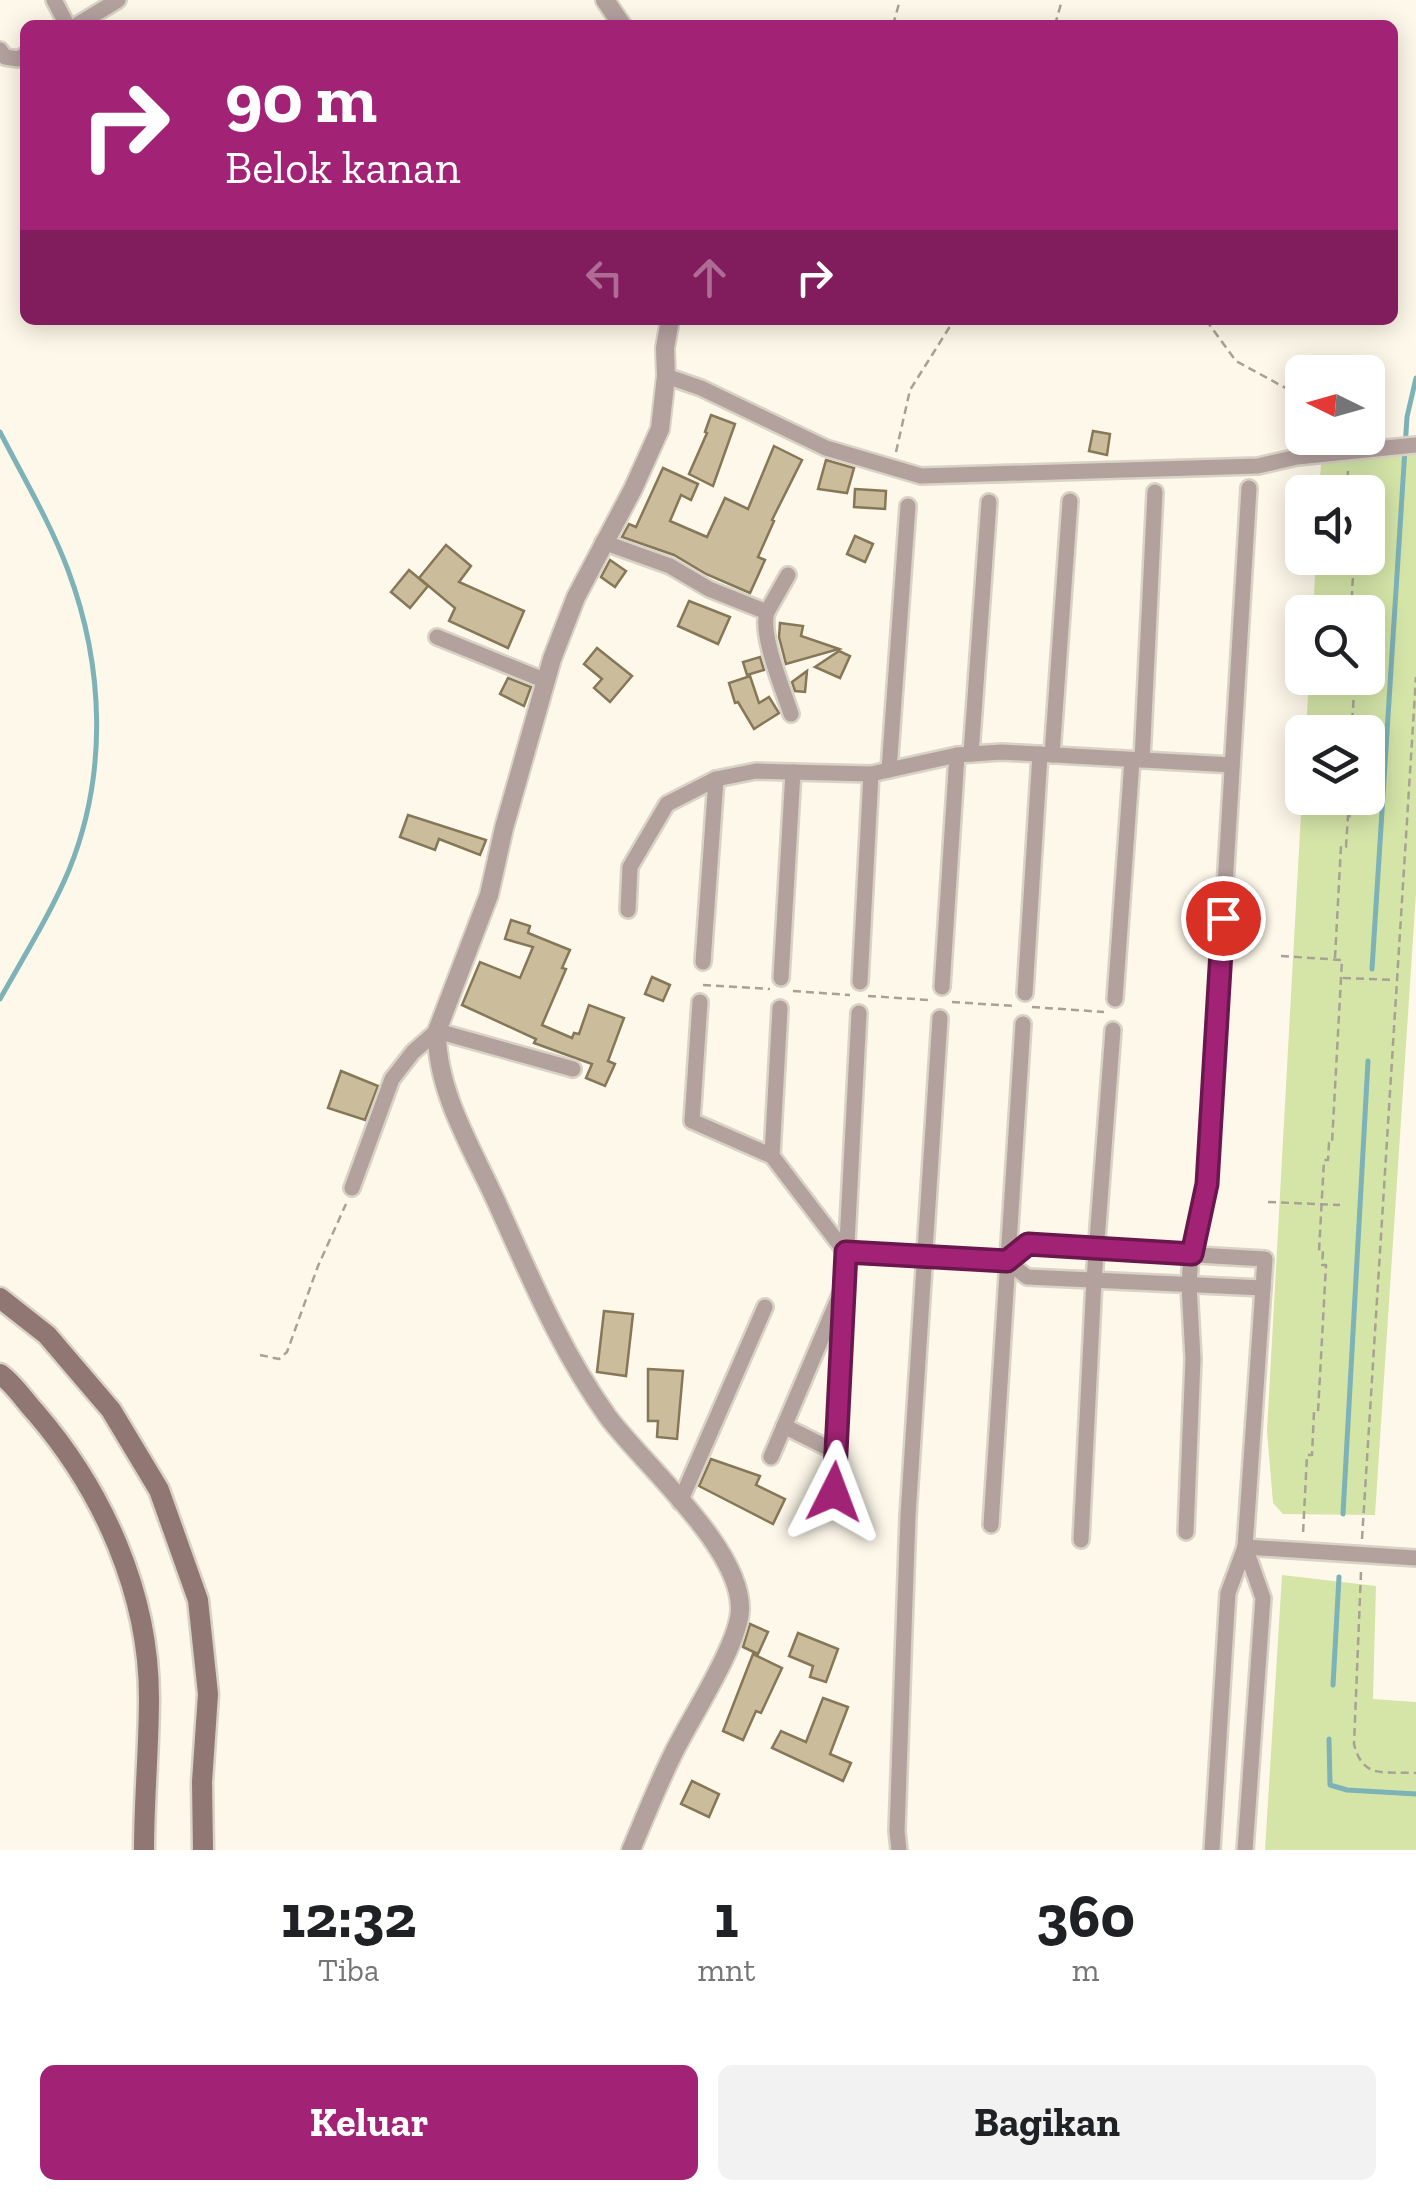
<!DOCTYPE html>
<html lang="id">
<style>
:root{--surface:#fff;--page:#f2f2f2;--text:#202124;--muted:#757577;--accent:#a22375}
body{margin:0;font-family:"Zilla Slab",serif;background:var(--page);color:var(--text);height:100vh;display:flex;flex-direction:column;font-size:38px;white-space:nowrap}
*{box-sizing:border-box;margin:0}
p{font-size:32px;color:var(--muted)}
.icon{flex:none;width:55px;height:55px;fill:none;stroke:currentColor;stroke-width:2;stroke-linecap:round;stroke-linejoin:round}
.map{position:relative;height:1850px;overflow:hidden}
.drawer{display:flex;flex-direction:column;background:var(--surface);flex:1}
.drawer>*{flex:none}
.guide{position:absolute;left:20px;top:20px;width:1378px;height:305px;border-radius:15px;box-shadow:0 5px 25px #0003;background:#a22375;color:#fff;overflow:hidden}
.needle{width:65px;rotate:275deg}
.fabs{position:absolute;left:1285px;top:355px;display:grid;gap:20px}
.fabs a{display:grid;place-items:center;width:100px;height:100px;border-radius:15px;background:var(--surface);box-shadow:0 5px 25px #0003;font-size:50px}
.pin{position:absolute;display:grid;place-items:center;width:85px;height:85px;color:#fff;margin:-42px;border:5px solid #fff;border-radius:50%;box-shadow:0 2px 10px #0007}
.me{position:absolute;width:110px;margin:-55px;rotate:3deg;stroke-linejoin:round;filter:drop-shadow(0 0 8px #0008)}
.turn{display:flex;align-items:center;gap:35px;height:210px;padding:0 40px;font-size:45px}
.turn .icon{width:130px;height:130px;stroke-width:2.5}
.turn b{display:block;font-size:70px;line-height:85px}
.lanes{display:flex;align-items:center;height:95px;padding:0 40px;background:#0003;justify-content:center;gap:50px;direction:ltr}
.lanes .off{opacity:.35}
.eta{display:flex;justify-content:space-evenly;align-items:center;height:170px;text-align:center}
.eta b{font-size:60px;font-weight:700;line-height:70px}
.cta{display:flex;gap:20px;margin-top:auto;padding:20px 40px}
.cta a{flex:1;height:115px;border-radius:15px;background:var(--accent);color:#fff;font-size:40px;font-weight:700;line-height:115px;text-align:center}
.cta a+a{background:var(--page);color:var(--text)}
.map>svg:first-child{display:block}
</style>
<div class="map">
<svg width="1416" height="1850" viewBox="0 0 1416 1850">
<rect width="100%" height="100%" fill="#fef8ea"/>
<g fill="#d5e5a8">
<path d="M1416,452V893L1375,1515L1283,1514L1273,1503L1267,1431L1302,795L1368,798V732H1306L1309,678H1368V612H1313L1316,558H1368V492H1319L1321,464Z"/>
<path d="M1282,1575L1376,1586L1373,1699L1416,1702V1850H1265Z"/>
</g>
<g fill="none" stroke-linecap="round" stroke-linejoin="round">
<g stroke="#7db2b7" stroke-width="5">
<path d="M0,432C23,477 50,522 68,570C104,666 108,774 69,870C50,915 24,956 0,999"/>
<path d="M1372,969L1407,417L1416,378"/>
<path d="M1343,1514L1368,1061"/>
<path d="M1333,1685L1339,1577"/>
<path d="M1329,1739L1330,1785L1347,1790L1416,1794"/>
</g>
</g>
<g fill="#cbbd9b" stroke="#857757" stroke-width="2.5">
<path d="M711,415L735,424L713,486L689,474L707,433L705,432Z"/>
<path d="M1093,431L1110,434L1107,455L1089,451Z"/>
<path d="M774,446L802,460L772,520L774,521L758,557L765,560L750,593L706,574L674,555L622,537L629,524L636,527L663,468L698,484L691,500L681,495L670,521L707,537L725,498L748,509Z"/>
<path d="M826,460L854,468L847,493L818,489Z"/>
<path d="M855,489L886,491L885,509L854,507Z"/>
<path d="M855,536L873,544L865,562L847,554Z"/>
<path d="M446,545L471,566L459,582L524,611L508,648L449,621L455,608L419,578Z"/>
<path d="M610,560L626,571L615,587L601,577Z"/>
<path d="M409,570L428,586L410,608L391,592Z"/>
<path d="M689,601L730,617L718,644L678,626Z"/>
<path d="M780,623L803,626L801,636L839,649L786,664L779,637Z"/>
<path d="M597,648L632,676L610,702L594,688L602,679L584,664Z"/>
<path d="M839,651L850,656L840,678L815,667Z"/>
<path d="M760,657L764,670L747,675L743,662Z"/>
<path d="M807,671L805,692L795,691L792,682Z"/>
<path d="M750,676L759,703L769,697L779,713L754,729L738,702L735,703L729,683Z"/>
<path d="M508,678L531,687L524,706L500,694Z"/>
<path d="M408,815L486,840L480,855L439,839L435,850L400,837Z"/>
<path d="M511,920L530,926L528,933L570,950L562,968L566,969L542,1025L572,1038L574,1033L579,1034L589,1005L624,1018L608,1061L615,1064L605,1086L586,1078L592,1064L534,1043L536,1039L462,1005L480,962L520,978L533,947L505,939Z"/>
<path d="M652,977L670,985L663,1001L645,994Z"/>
<path d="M341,1071L378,1086L365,1120L328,1108Z"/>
<path d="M604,1311L633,1314L626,1376L597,1372Z"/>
<path d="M648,1369L683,1371L677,1439L657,1437L658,1421H648Z"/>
<path d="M711,1459L760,1476L756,1485L785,1499L773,1524L699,1486Z"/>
<path d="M750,1624L768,1632L758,1654L743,1647Z"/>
<path d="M798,1633L838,1649L826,1682L810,1677L813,1666L789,1656Z"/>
<path d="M753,1654L782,1668L761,1713L756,1711L743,1740L723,1731Z"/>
<path d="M823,1698L848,1707L830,1754L851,1763L843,1781L772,1748L781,1731L806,1742Z"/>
<path d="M692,1781L719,1794L709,1817L681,1804Z"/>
</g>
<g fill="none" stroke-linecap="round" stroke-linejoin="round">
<defs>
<g id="minor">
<path d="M54,0L67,25"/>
<path d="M77,25L118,0"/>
<path d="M0,50L5,57L18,59L25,55"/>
<path d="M666,376L701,388L826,448L921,476L1258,466L1297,457L1416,445"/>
<path d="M603,542L670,566L709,589L767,612L788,575"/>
<path d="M767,612C760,635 783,689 791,714"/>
<path d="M437,637L546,681"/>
<path d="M971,754L989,502"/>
<path d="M1052,755L1070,501"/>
<path d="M1142,760L1155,492"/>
<path d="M889,770L908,506"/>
<path d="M628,910L630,867L667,804L716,779L756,771L871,774L957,755L1002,752L1232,765"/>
<path d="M703,962L716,779"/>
<path d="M781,978L793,772"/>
<path d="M860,982L871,774"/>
<path d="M942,987L957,755"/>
<path d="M1025,993L1040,754"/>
<path d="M1115,999L1132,760"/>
<path d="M700,1002L692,1121L772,1156L846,1253L1007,1261L1027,1277L1263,1288"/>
<path d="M772,1156L780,1008"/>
<path d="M352,1188L392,1079L413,1052L437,1031L573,1069"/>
<path d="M1007,1261L1028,1245L1265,1259L1245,1547L1228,1593L1212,1850"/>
<path d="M784,1426L836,1452"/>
<path d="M771,1457L840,1295"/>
<path d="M834,1492L859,1013"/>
<path d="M680,1502L765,1307"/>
<path d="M991,1525L1023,1024"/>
<path d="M1186,1532L1193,1359L1189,1285L1191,1254L1207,1184L1249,488"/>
<path d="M1081,1540L1094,1280L1113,1030"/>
<path d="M1245,1547L1263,1598L1245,1850"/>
<path d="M1245,1547L1416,1558"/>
<path d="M899,1850L897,1831L908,1516L940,1018"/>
</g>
<g id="tertiary">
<path d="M605,0L622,25"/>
<path d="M631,1850C645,1817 658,1784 674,1752C690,1719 741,1641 740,1608C740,1547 644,1465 608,1417C560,1350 530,1276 496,1201C472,1148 436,1091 437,1031L489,895L504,828L552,659L576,597L633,489L660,429L666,376L665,348L670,320"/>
</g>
<g id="secondary">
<path d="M0,1298L47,1335L111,1410L159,1490L198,1600L208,1694L202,1782L203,1850"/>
<path d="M0,1374C14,1384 24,1400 36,1413C103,1491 149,1593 149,1698C149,1748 144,1799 144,1850"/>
</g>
</defs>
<use href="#minor" stroke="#d9d3c5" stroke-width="20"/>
<use href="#tertiary" stroke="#d9d3c5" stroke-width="22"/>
<use href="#secondary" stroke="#d9d3c5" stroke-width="25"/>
<g stroke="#a8a294" stroke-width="2.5" stroke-dasharray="8 5" stroke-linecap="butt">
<path d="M893,25L900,0"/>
<path d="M1055,25L1062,0"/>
<path d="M1206,320L1236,361L1293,392L1296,440"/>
<path d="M896,452L910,390L954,320"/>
<path d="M1347,492L1348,469"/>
<path d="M1351,612L1354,558"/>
<path d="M1350,678L1355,679L1352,723"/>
<path d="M1293,721L1367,725"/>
<path d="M1281,956L1342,960L1332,1143H1329L1328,1160H1324L1319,1251H1323L1322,1265H1326L1318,1412H1314L1312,1455H1307L1303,1534"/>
<path d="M1335,958L1341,846L1346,847L1348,816H1352L1353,798"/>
<path d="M1343,978L1394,980"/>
<path d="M703,985L770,989"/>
<path d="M793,991L850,995"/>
<path d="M868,996L929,1000"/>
<path d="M952,1002L1014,1006"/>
<path d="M1032,1007L1104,1012"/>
<path d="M1268,1202L1340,1205"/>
<path d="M260,1355L279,1359L287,1352L318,1266L346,1204"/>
<path d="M1362,1539L1416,677"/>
<path d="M1361,1572L1354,1744C1363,1780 1384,1771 1416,1773"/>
</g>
<use href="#minor" stroke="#b3a19e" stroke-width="15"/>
<use href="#tertiary" stroke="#b3a19e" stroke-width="18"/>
<use href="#secondary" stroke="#917773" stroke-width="20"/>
</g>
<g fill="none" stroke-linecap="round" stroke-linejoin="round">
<defs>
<path id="route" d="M834,1492L846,1252L1007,1261L1028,1244L1192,1254L1207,1184L1223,918"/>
</defs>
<use href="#route" stroke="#69174c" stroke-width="25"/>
<use href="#route" stroke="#a22375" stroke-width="18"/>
</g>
</svg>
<div class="fabs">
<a><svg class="needle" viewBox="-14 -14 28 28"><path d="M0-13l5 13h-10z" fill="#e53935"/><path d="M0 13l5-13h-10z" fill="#757577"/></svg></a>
<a><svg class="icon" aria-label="sound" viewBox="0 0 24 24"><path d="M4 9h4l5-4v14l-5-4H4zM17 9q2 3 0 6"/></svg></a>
<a><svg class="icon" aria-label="search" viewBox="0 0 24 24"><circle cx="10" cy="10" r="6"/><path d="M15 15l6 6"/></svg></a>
<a><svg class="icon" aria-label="layers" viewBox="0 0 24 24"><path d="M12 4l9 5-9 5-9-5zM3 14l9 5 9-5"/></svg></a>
</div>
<div class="pin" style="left:1223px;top:918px;background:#d93025"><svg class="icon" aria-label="arrive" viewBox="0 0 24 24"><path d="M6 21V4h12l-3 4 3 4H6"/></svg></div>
<svg class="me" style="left:834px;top:1492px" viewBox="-20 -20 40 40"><path d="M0-17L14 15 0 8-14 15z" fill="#a22375" stroke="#fff" stroke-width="4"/></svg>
<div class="guide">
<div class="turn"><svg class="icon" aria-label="right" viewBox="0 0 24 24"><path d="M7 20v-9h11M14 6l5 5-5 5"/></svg><div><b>90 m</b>Belok kanan</div></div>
<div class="lanes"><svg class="icon off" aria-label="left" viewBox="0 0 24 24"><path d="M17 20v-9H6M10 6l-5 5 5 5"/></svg><svg class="icon off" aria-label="ahead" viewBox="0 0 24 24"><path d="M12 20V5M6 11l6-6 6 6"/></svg><svg class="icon" aria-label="right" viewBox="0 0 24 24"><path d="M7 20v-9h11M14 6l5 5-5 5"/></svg></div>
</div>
</div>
<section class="drawer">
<div class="eta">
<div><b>12:32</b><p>Tiba</p></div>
<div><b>1</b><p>mnt</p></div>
<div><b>360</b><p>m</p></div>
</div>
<div class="cta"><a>Keluar</a><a>Bagikan</a></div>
</section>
